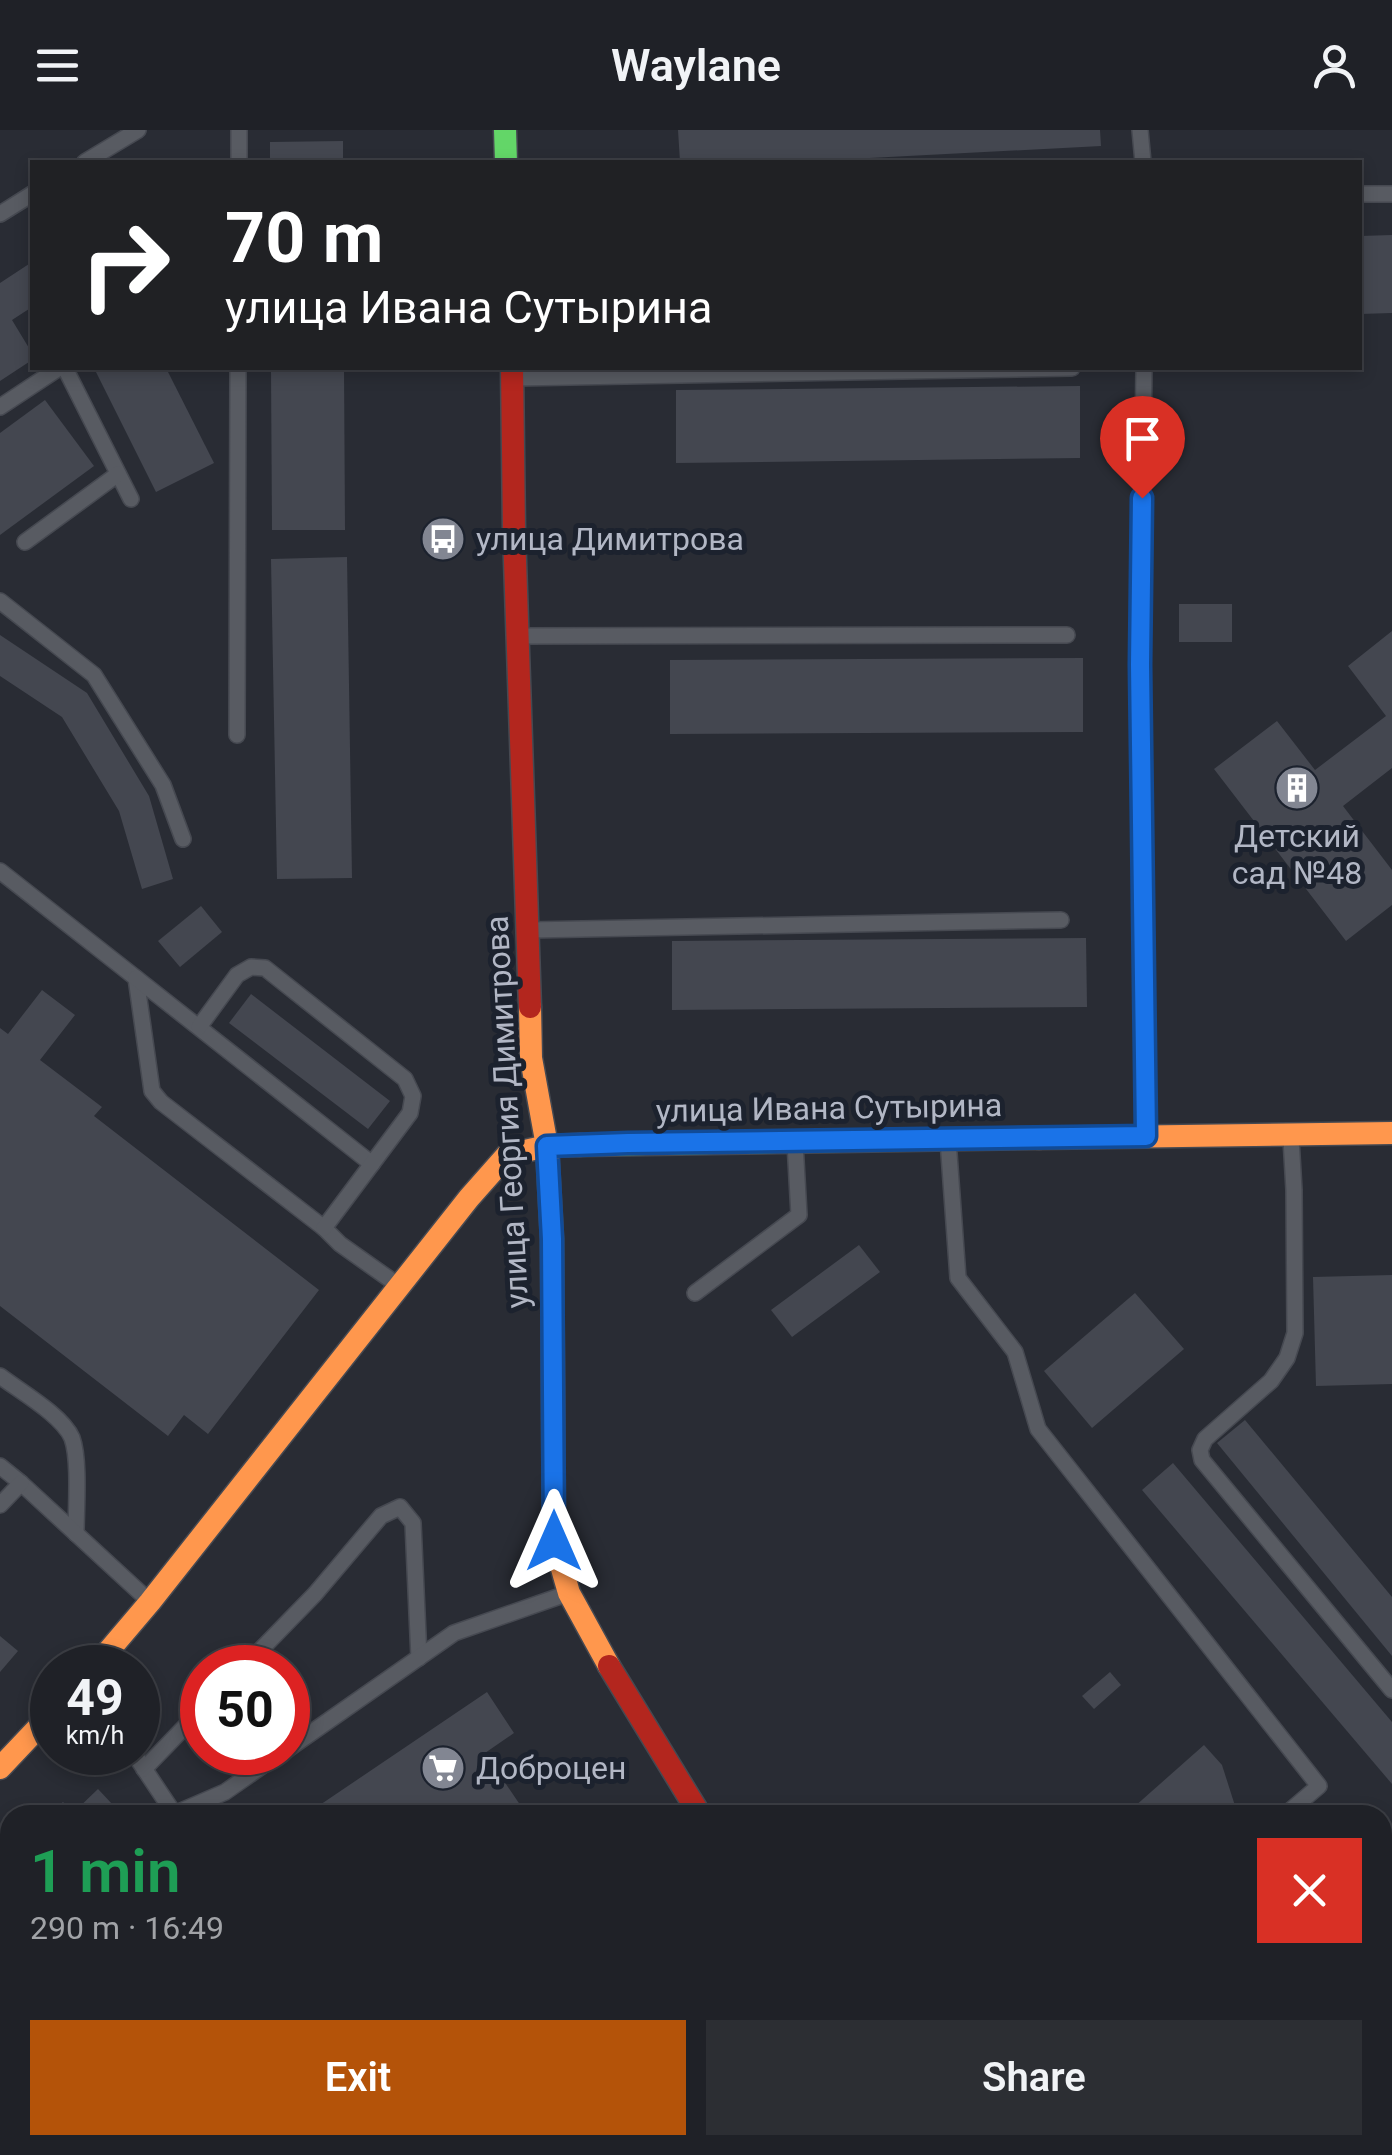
<!DOCTYPE html>
<meta charset="utf-8">
<style>
:root{--surface:#1f2127;--page:#2c2e33;--text:#f1f3f6;--muted:#a1a3a7;--line:#3c3e44;--accent:#b45309}
body{margin:0;font-family:Roboto,sans-serif;background:var(--page);color:var(--text);height:100vh;display:flex;flex-direction:column;font-size:38px;white-space:nowrap}
*{box-sizing:border-box;margin:0}
p{font-size:32px;color:var(--muted)}
.icon{flex:none;width:55px;height:55px;fill:none;stroke:currentColor;stroke-width:2;stroke-linecap:round;stroke-linejoin:round}
.map{position:relative;flex:1;overflow:hidden}
.side{position:absolute;left:0px;top:1675px;width:1392px;height:350px;display:flex;flex-direction:column;background:var(--surface);border-radius:30px 30px 0 0;box-shadow:0 5px 15px #0003,0 0 0 2px var(--line)}
.side>*{flex:none}
.top-card{position:absolute;left:30px;top:30px;width:1332px;height:210px;border-radius:0px;box-shadow:0 5px 15px #0003,0 0 0 2px var(--line);background:#202124;color:#fff;overflow:hidden}
.speed{position:absolute;left:30px;top:1515px;display:flex;gap:20px;font-size:50px;font-weight:700;text-align:center}
.speed>*{display:grid;place-content:center;width:130px;height:130px;border-radius:50%;background:var(--surface);box-shadow:0 5px 15px #0003,0 0 0 2px var(--line);line-height:1}
.speed small{font-size:25px;font-weight:400}
.speed .limit{border:15px solid #d22;background:#fff;color:#111}
.pin{position:absolute;display:grid;place-items:center;width:85px;height:85px;color:#fff;margin:-102px -42px;border-radius:50% 50% 50% 0;rotate:-45deg;box-shadow:0 0 10px #0007}
.pin .icon{rotate:45deg}
.me{position:absolute;width:110px;margin:-55px;rotate:0deg;stroke-linejoin:round;filter:drop-shadow(0 0 8px #0008)}
.turn{display:flex;align-items:center;gap:35px;height:210px;padding:0 30px;font-size:45px}
.turn .icon{width:130px;height:130px;stroke-width:2.5}
.turn b{display:block;font-size:70px;line-height:85px}
.round{display:grid;place-items:center;flex:none;width:105px;height:105px;border-radius:0px;background:var(--page)}
.overview{display:flex;align-items:center;justify-content:space-between;height:170px;padding:0 30px}
h1{font-size:60px;font-weight:600;line-height:75px;color:#1e9e55}
.action{display:flex;gap:20px;margin-top:auto;padding:20px 30px}
.action a{flex:1;height:115px;border-radius:0px;background:var(--accent);color:#fff;font-size:40px;font-weight:600;line-height:115px;text-align:center}
.action a+a{background:var(--page);color:var(--text)}
header{display:flex;justify-content:space-between;align-items:center;height:130px;padding:0 30px;background:var(--surface);font-size:45px;font-weight:600}
.map>svg:first-child{display:block}
</style>
<header><svg class="icon" aria-label="menu" viewBox="0 0 24 24"><path d="M4 6h16M4 12h16M4 18h16"/></svg>Waylane<svg class="icon" aria-label="person" viewBox="0 0 24 24"><circle cx="12" cy="8" r="4"/><path d="M4 21q1-7 8-7t8 7"/></svg></header>
<div class="map">
<svg width="1392" height="2025" viewBox="0 0 1392 2025">
<rect width="100%" height="100%" fill="#292c34"/>
<g fill="#444750">
<path d="M678,0H1100L1101,16L793,32H680Z"/>
<path d="M343,11V32H270V12Z"/>
<path d="M1392,105V183L1360,184V106Z"/>
<path d="M32,132V177L12,190L32,223V230L0,251V153Z"/>
<path d="M94,238H166L214,333L156,362Z"/>
<path d="M271,238H344L345,400H272Z"/>
<path d="M1080,256V328L676,333V260Z"/>
<path d="M45,270L94,336L0,405V303Z"/>
<path d="M347,427L352,748L277,749L271,429Z"/>
<rect x="1179" y="474" width="53" height="38"/>
<path d="M1392,501V638L1343,676L1392,740V775L1346,811L1214,639L1277,591L1315,640L1386,586L1348,536Z"/>
<path d="M0,505L87,563L149,666L173,749L142,759L119,681L62,587L0,546Z"/>
<path d="M1083,528V602L670,604V530Z"/>
<path d="M201,776L222,802L180,837L158,811Z"/>
<path d="M1086,808L1087,877L672,880V811Z"/>
<path d="M42,860L75,885L40,930L102,977L94,986L319,1160L208,1304L184,1285L168,1306L0,1176V898L8,904Z"/>
<path d="M251,864L390,971L368,999L229,893Z"/>
<path d="M859,1115L880,1142L792,1207L771,1180Z"/>
<path d="M1392,1145V1254L1316,1256L1313,1147Z"/>
<path d="M1135,1163L1184,1219L1092,1298L1044,1241Z"/>
<path d="M1245,1290L1392,1467V1526L1217,1313Z"/>
<path d="M1173,1333L1392,1592V1654L1142,1360Z"/>
<path d="M0,1506L18,1521L0,1542Z"/>
<path d="M1110,1542L1121,1555L1094,1579L1082,1566Z"/>
<path d="M487,1562L514,1603L485,1623L527,1685H305Z"/>
<path d="M1204,1615L1222,1635L1237,1682L1233,1685H1125Z"/>
<path d="M98,1659L113,1675L102,1685H49L63,1672L73,1683Z"/>
<path d="M10,1721V1771L0,1780V1730Z"/>
<path d="M160,2015H443L428,2025H366L364,2021L358,2025H167Z"/>
</g>
<g fill="none" stroke-linecap="round" stroke-linejoin="round">
<defs>
<g id="lane">
<path d="M1140,0L1143,32"/>
<path d="M85,32L138,0"/>
<path d="M239,32V0"/>
<path d="M1360,64H1392"/>
<path d="M0,84L32,64"/>
<path d="M65,238L131,369"/>
<path d="M1144,238L1140,535L1146,1003"/>
<path d="M516,248L1072,238"/>
<path d="M0,277L59,238"/>
<path d="M25,412L118,344"/>
<path d="M0,471L94,545L163,655L183,709"/>
<path d="M521,506L1067,505"/>
<path d="M237,605L238,238"/>
<path d="M0,741L136,848L152,961L161,972L324,1098L340,1114L395,1153"/>
<path d="M530,800L1061,790"/>
<path d="M136,848L372,1034"/>
<path d="M199,897L237,845L251,837L265,838L405,949L413,966L410,983L324,1098"/>
<path d="M1291,1009L1294,1060L1295,1203L1287,1228L1271,1251L1205,1309L1200,1320L1202,1330L1392,1560"/>
<path d="M948,1010L958,1148L1015,1222L1038,1299L1319,1656L1285,1685"/>
<path d="M695,1163L799,1085L795,1013"/>
<path d="M0,1246C21,1262 62,1285 72,1308C80,1330 76,1379 76,1404"/>
<path d="M0,1336L21,1353L147,1469"/>
<path d="M0,1375L21,1353"/>
<path d="M243,1538L315,1464L381,1386L400,1377L413,1393L419,1528"/>
<path d="M288,1619L454,1503L566,1464"/>
<path d="M133,1622L175,1685"/>
<path d="M144,1639L202,1579"/>
<path d="M172,1685L225,1662L282,1622"/>
<path d="M697,2015L702,2022L711,2025"/>
<path d="M499,2025L515,2015"/>
<path d="M729,2025L759,2015"/>
</g>
<g id="fast">
<path d="M505,0L506,32"/>
<path d="M580,1015L1039,1008"/>
</g>
<g id="slow">
<path d="M530,877L531,928L547,1016L552,1109L554,1411L569,1463L609,1536"/>
<path d="M1039,1008L1392,1003"/>
<path d="M94,1538L150,1472L469,1068L507,1025L547,1016L580,1015"/>
<path d="M0,1638L52,1583"/>
</g>
<g id="jam">
<path d="M512,238L514,401L530,877"/>
<path d="M609,1536L700,1685"/>
<path d="M901,2015L907,2025"/>
</g>
</defs>
<use href="#lane" stroke="#464951" stroke-width="18"/>
<use href="#fast" stroke="#464951" stroke-width="25"/>
<use href="#slow" stroke="#464951" stroke-width="25"/>
<use href="#jam" stroke="#464951" stroke-width="25"/>
<use href="#lane" stroke="#585b62" stroke-width="15"/>
<use href="#fast" stroke="#63d668" stroke-width="22"/>
<use href="#slow" stroke="#ff974d" stroke-width="22"/>
<use href="#jam" stroke="#b3261e" stroke-width="22"/>
</g>
<g fill="none" stroke-linecap="round" stroke-linejoin="round">
<defs>
<path id="route" d="M554,1411L552,1109L547,1016L628,1013L1146,1006L1140,535L1142,368"/>
</defs>
<use href="#route" stroke="#114b97" stroke-width="25"/>
<use href="#route" stroke="#1a73e8" stroke-width="18"/>
</g>
<defs>
<symbol id="bus-disc" viewBox="-11 -11 22 22"><circle r="9.5" fill="#828692" stroke="#1c222e"/><path d="M-5-6H5V4H4V6H2V4H-2V6H-4V4H-5ZM-3.5-4V0h7V-4ZM-3.5 1.2v1.5H-2V1.2ZM2 1.2v1.5H3.5V1.2Z" fill="#fff"/></symbol>
<symbol id="building-disc" viewBox="-11 -11 22 22"><circle r="9.5" fill="#828692" stroke="#1c222e"/><path d="M-4-6H4V6H1V3H-1V6H-4ZM-2.5-4.3h1.7v1.8h-1.7ZM.8-4.3h1.7v1.8H.8ZM-2.5-1h1.7V.8h-1.7ZM.8-1h1.7V.8H.8Z" fill="#fff"/></symbol>
<symbol id="supermarket-disc" viewBox="-11 -11 22 22"><circle r="9.5" fill="#828692" stroke="#1c222e"/><path d="M-6-5.5h2.5l.6 2H6L4.5 2H-2.5L-4.4-4H-6ZM-1.5 3.2a1.3 1.3 0 1 0 .1 0ZM3 3.2a1.3 1.3 0 1 0 .1 0Z" fill="#fff"/></symbol>
</defs>
<g fill-rule="evenodd">
<use href="#bus-disc" x="418" y="384" width="50" height="50"/>
<use href="#building-disc" x="1272" y="633" width="50" height="50"/>
<use href="#supermarket-disc" x="418" y="1613" width="50" height="50"/>
</g>
<g text-anchor="middle" dominant-baseline="central" stroke-width="10" stroke-linejoin="round" paint-order="stroke">
<g font-size="32" fill="#b2b7c5" stroke="#1c222e" text-anchor="start">
<text x="476" y="409">улица Димитрова</text>
<text x="1297" y="706" text-anchor="middle">Детский<tspan x="1297" dy="37">сад №48</tspan></text>
<text x="476" y="1638">Доброцен</text>
</g>
<g font-size="32" fill="#b2b7c5" stroke="#1c222e">
<text transform="translate(829 978) rotate(-1)">улица Ивана Сутырина</text>
<text transform="translate(507 982) rotate(-93)">улица Георгия Димитрова</text>
</g>
</g>
</svg>
<div class="speed"><div>49<small>km/h</small></div><div class="limit">50</div></div>
<div class="pin" style="left:1142px;top:368px;background:#d93025"><svg class="icon" aria-label="arrive" viewBox="0 0 24 24"><path d="M6 21V4h12l-3 4 3 4H6"/></svg></div>
<svg class="me" style="left:554px;top:1411px" viewBox="-20 -20 40 40"><path d="M0-17L14 15 0 8-14 15z" fill="#1a73e8" stroke="#fff" stroke-width="4"/></svg>
<div class="top-card">
<div class="turn"><svg class="icon" aria-label="right" viewBox="0 0 24 24"><path d="M7 20v-9h11M14 6l5 5-5 5"/></svg><div><b>70 m</b>улица Ивана Сутырина</div></div>
</div>
<section class="side">
<div class="overview"><div><h1>1 min</h1><p>290 m · 16:49</p></div><a class="round" style="background:#d93025;color:#fff"><svg class="icon" aria-label="close" viewBox="0 0 24 24"><path d="M6 6l12 12M18 6L6 18"/></svg></a></div>
<div class="action"><a>Exit</a><a>Share</a></div>
</section>
</div>
